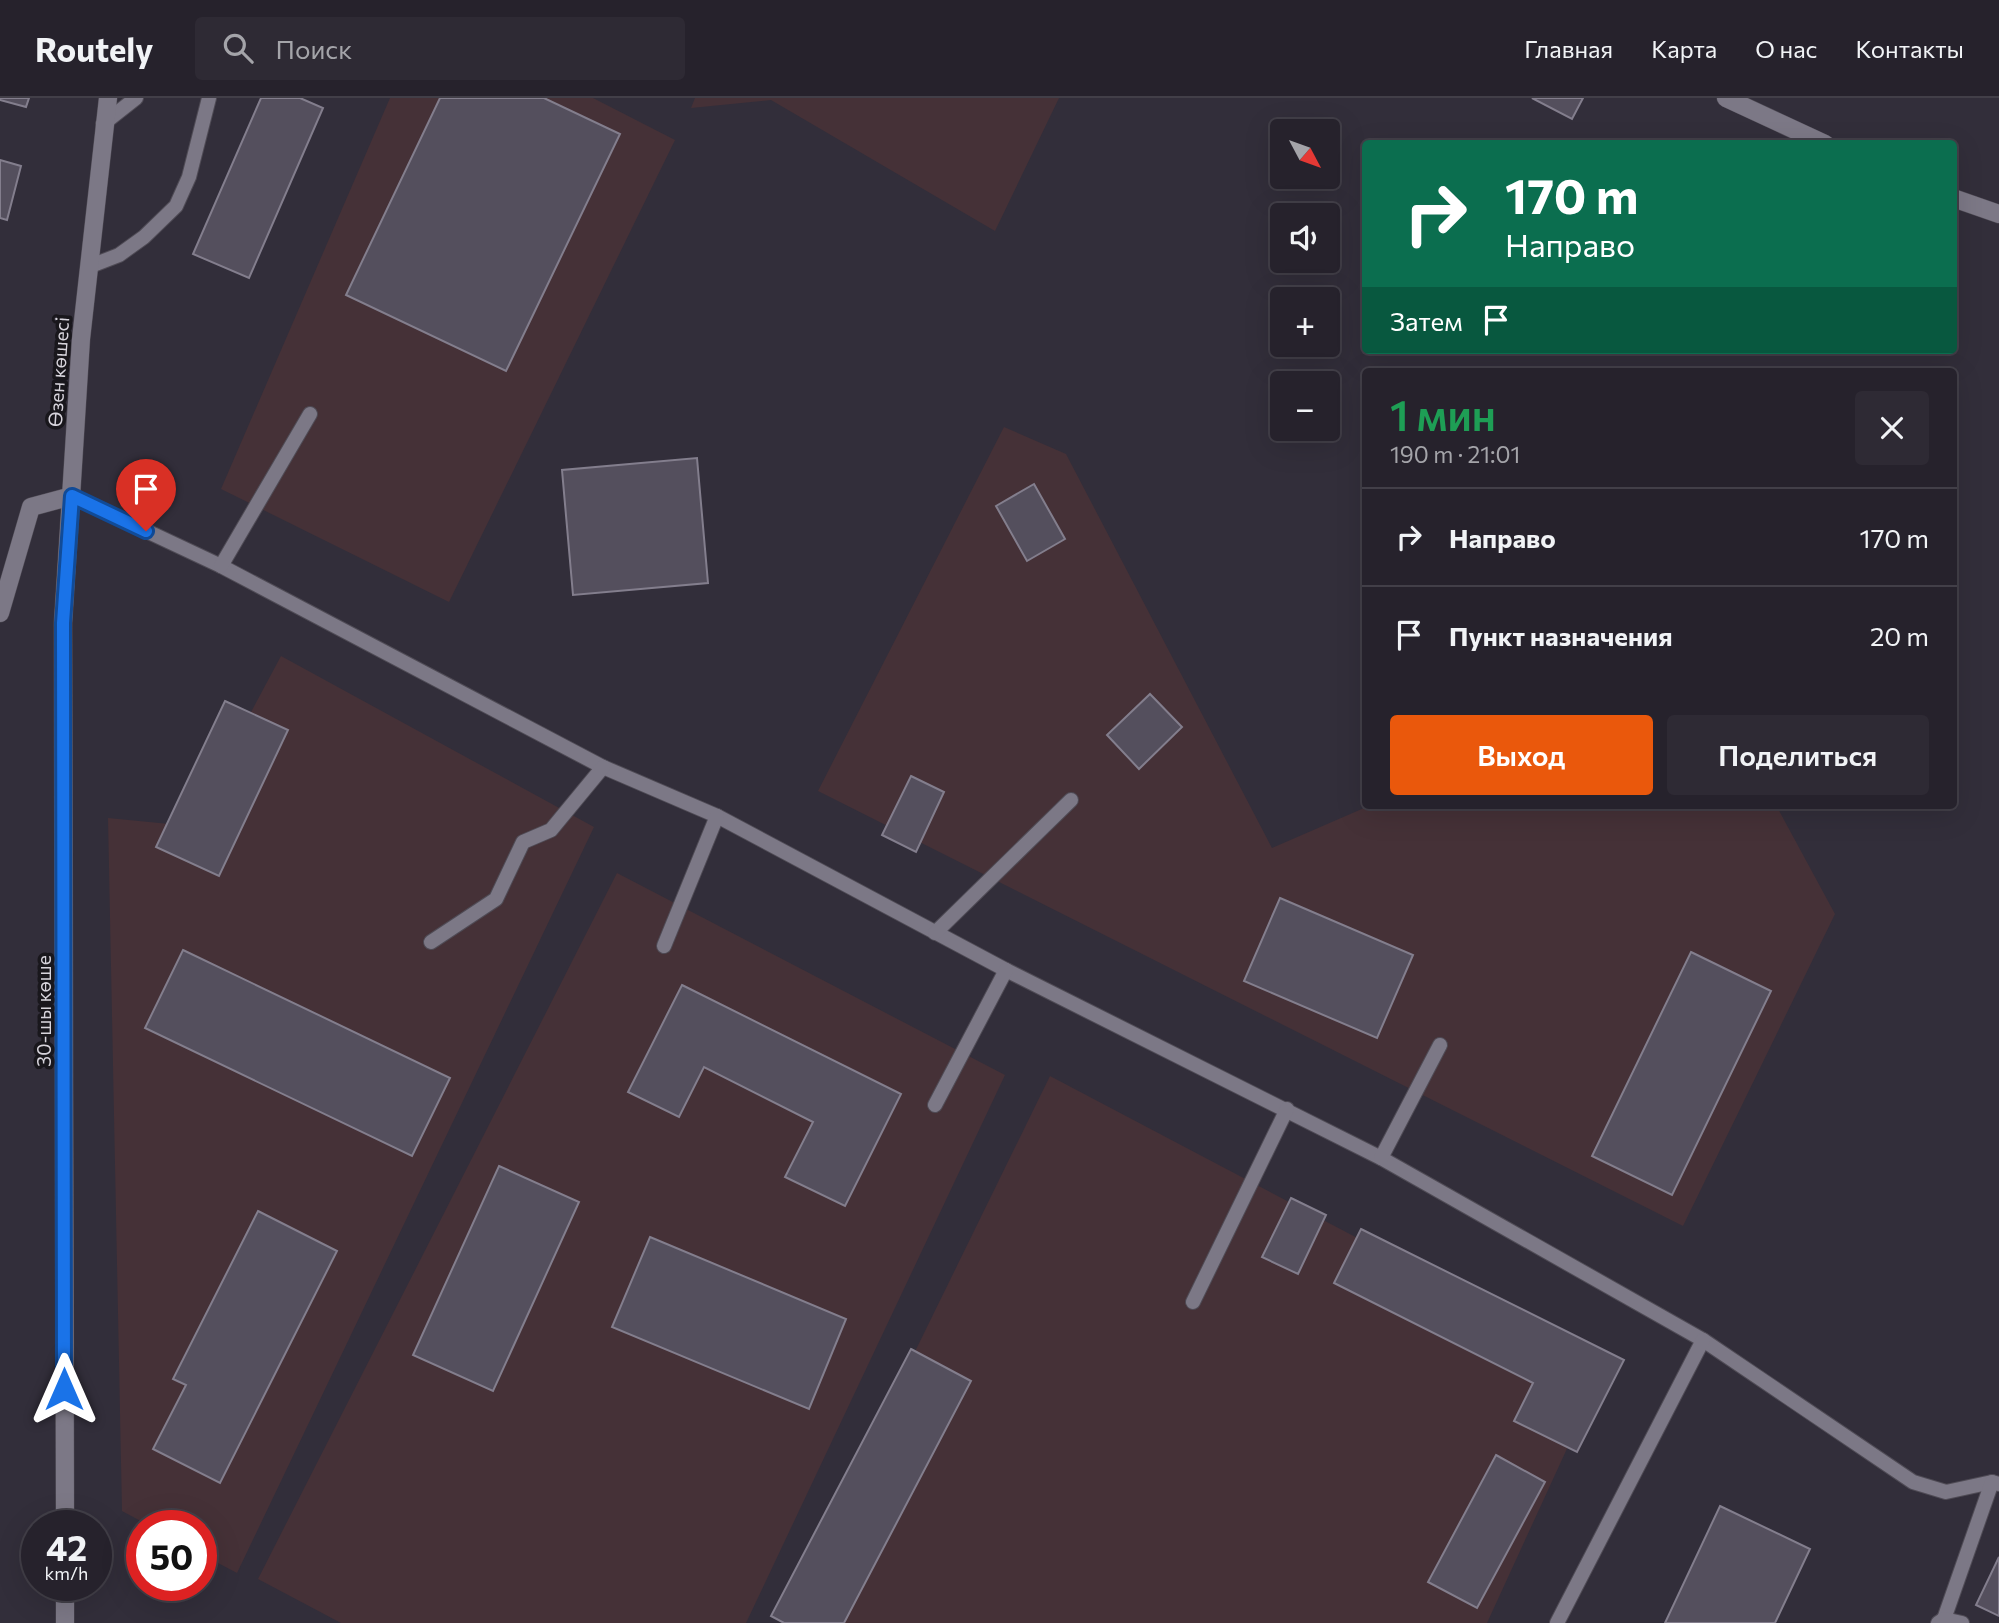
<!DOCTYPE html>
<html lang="ru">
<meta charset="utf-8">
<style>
:root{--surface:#26222c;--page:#2e2a34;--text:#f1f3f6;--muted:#a4a4a9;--line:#423f48;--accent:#ea580c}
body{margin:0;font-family:Commissioner,sans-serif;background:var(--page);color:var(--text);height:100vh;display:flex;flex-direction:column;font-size:26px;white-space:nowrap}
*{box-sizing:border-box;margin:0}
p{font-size:23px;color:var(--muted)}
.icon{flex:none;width:38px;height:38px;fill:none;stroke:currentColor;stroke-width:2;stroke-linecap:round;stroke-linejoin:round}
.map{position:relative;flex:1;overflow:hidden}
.drawer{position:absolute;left:1362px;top:270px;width:595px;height:441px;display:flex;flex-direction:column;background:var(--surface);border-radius:7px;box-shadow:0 7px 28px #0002,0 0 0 2px var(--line)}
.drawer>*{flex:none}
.hud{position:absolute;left:1362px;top:42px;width:595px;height:214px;border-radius:7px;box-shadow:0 7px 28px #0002,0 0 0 2px var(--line);background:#0b6e4f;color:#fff;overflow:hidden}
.needle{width:46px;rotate:131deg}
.buttons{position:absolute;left:1270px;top:21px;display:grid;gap:14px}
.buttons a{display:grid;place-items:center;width:70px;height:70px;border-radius:7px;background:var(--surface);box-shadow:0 7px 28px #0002,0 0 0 2px var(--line);font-size:35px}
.speed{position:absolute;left:21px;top:1412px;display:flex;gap:14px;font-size:35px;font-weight:700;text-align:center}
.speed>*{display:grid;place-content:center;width:91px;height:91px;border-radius:50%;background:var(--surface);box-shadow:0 7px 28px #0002,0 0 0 2px var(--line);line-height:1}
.speed small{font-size:18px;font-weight:400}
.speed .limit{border:10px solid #d22;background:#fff;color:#111}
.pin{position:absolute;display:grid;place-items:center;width:60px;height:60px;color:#fff;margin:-72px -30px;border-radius:50% 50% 50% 0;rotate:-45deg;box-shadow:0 0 7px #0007}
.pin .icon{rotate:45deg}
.me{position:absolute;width:77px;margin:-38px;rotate:0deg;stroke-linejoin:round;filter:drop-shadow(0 0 5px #0008)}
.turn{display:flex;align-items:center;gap:24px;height:147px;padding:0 28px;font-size:32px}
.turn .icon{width:91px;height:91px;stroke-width:2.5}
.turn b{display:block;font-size:49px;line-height:60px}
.then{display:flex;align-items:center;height:66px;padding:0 28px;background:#0003;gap:14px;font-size:26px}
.round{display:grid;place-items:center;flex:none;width:74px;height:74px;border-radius:7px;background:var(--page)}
.head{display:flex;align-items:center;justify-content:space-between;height:119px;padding:0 28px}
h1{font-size:42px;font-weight:600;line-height:52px;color:#1e9e55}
.button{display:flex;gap:14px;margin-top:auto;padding:14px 28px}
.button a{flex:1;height:80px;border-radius:7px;background:var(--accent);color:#fff;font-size:28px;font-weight:600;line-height:80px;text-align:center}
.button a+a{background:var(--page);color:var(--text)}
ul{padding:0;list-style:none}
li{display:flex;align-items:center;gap:21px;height:98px;padding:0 28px;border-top:2px solid var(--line)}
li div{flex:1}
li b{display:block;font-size:26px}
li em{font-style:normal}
header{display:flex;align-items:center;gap:42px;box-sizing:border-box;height:98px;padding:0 35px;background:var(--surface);border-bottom:2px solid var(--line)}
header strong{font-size:33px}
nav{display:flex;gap:38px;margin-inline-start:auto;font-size:24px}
.search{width:490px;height:63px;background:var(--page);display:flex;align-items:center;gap:18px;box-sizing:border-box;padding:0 24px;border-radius:7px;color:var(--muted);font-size:26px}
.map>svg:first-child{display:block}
</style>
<header>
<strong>Routely</strong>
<div class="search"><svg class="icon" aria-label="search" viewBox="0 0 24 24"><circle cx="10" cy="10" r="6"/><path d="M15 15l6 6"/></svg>Поиск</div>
<nav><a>Главная</a><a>Карта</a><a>О нас</a><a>Контакты</a></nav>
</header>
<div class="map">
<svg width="1999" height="1525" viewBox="0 0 1999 1525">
<rect width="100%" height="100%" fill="#322e3a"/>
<g fill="#453137">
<path d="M390,0H593L675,42L449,504L221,391Z"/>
<path d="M695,0H1059L995,133L771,2L691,10Z"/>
<path d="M1004,329L1066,356L1272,750L1371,707H1776L1835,816L1683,1128L818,693Z"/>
<path d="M281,558L594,729L237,1475L201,1456V1428H150L122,1413L108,720L190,728Z"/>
<path d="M617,775L1005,977L746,1525H341L258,1481Z"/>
<path d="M1050,978L1604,1270L1487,1525H782Z"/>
</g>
<g fill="#544f5d" stroke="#837e8d" stroke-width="2">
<path d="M0,0H29L26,9L0,2Z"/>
<path d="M261,0H300L323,10L249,180L193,156Z"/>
<path d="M440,0H544L620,36L506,273L346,197Z"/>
<path d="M1532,0H1583L1572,21Z"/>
<path d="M0,62L21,68L7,122L0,120Z"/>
<path d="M697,360L708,485L573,497L562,372Z"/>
<path d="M1034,386L1065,441L1027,463L996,408Z"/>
<path d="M1150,596L1182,629L1139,671L1107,637Z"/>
<path d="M225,603L288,632L219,778L156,749Z"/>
<path d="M911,678L944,694L916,754L882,737Z"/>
<path d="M1280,800L1413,857L1377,940L1244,883Z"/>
<path d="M183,852L450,980L412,1058L145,930Z"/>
<path d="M1691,854L1771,893L1672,1097L1592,1058Z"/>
<path d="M682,887L901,996L845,1108L785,1079L813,1024L704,969L679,1019L628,994Z"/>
<path d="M499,1068L579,1104L493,1293L413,1257Z"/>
<path d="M1291,1100L1326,1117L1298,1176L1262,1159Z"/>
<path d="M258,1113L337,1153L220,1385L153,1351L186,1287L173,1281Z"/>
<path d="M1361,1131L1624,1262L1577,1354L1514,1323L1533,1285L1334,1185Z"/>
<path d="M650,1139L846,1221L809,1311L612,1229Z"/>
<path d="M911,1251L971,1283L844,1525H784L771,1518Z"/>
<path d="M1496,1357L1545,1384L1477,1510L1428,1484Z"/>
<path d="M1720,1408L1810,1451L1775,1525H1665Z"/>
<path d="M1999,1459V1518L1976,1507Z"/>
</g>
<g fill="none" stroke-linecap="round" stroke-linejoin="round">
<defs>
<g id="lane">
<path d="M103,26L136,0"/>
<path d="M88,169L119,157L144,139L176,108L189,79L209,0"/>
<path d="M72,398L221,468L603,669L717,718L1006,872L1381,1060L1703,1242L1913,1384L1946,1394L1992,1384L1999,1386"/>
<path d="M221,468L310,316"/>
<path d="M935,835L1071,702"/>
<path d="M431,844L496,801L523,744L551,732L603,669"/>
<path d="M664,848L717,718"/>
<path d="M935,1007L1006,872"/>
<path d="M1381,1060L1440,947"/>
<path d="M1193,1204L1287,1011"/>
<path d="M1944,1521L1992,1384"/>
<path d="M1557,1525L1703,1242"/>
<path d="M1938,1525L1944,1521L1962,1525"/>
</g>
<g id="street">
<path d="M1726,0L1825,46"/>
<path d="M1953,100L1999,116"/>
<path d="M0,515L31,409L72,398"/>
</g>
<g id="secondary">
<path d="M65,1428L63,525L81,241L108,0"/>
<path d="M65,1488V1525"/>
</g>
</defs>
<use href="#lane" stroke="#4f4b55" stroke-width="16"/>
<use href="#street" stroke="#4f4b55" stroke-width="19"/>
<use href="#secondary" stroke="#4f4b55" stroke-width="19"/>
<use href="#lane" stroke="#7c7886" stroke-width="14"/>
<use href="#street" stroke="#7c7886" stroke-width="18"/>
<use href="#secondary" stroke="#7c7886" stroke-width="18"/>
</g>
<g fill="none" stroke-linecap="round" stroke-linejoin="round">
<defs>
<path id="route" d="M64,1291L63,525L72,398L146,433"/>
</defs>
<use href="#route" stroke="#114b97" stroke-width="18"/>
<use href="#route" stroke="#1a73e8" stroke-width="12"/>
</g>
<g text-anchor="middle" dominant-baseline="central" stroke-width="7" stroke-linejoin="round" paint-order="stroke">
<g font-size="19" fill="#d7d4dc" stroke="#19171c">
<text transform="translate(58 274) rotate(-86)">Өзен көшесі</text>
<text transform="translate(43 913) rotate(-90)">30-шы көше</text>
</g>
</g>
</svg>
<div class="buttons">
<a><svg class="needle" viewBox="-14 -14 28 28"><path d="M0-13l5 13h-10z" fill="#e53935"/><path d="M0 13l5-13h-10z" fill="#a4a4a9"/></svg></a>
<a><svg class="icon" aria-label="sound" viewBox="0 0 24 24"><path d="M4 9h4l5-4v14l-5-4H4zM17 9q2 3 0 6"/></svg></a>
<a>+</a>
<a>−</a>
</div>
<div class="speed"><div>42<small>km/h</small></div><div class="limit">50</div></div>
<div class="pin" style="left:146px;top:433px;background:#d93025"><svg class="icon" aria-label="arrive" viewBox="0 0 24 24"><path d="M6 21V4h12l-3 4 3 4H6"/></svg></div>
<svg class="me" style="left:64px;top:1291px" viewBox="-20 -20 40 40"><path d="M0-17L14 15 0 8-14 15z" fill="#1a73e8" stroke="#fff" stroke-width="4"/></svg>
<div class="hud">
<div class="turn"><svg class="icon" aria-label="right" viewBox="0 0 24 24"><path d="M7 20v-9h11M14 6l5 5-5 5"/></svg><div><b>170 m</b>Направо</div></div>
<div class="then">Затем<svg class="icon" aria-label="arrive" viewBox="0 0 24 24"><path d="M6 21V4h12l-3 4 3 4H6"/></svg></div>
</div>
<section class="drawer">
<div class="head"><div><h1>1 мин</h1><p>190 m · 21:01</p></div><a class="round"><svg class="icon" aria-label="close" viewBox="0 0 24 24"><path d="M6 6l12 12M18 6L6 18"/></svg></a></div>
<ul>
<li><svg class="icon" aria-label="right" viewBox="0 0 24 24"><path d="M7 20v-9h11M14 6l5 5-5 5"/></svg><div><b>Направо</b></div><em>170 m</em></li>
<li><svg class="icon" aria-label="arrive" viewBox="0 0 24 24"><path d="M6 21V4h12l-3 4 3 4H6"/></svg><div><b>Пункт назначения</b></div><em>20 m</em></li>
</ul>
<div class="button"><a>Выход</a><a>Поделиться</a></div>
</section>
</div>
